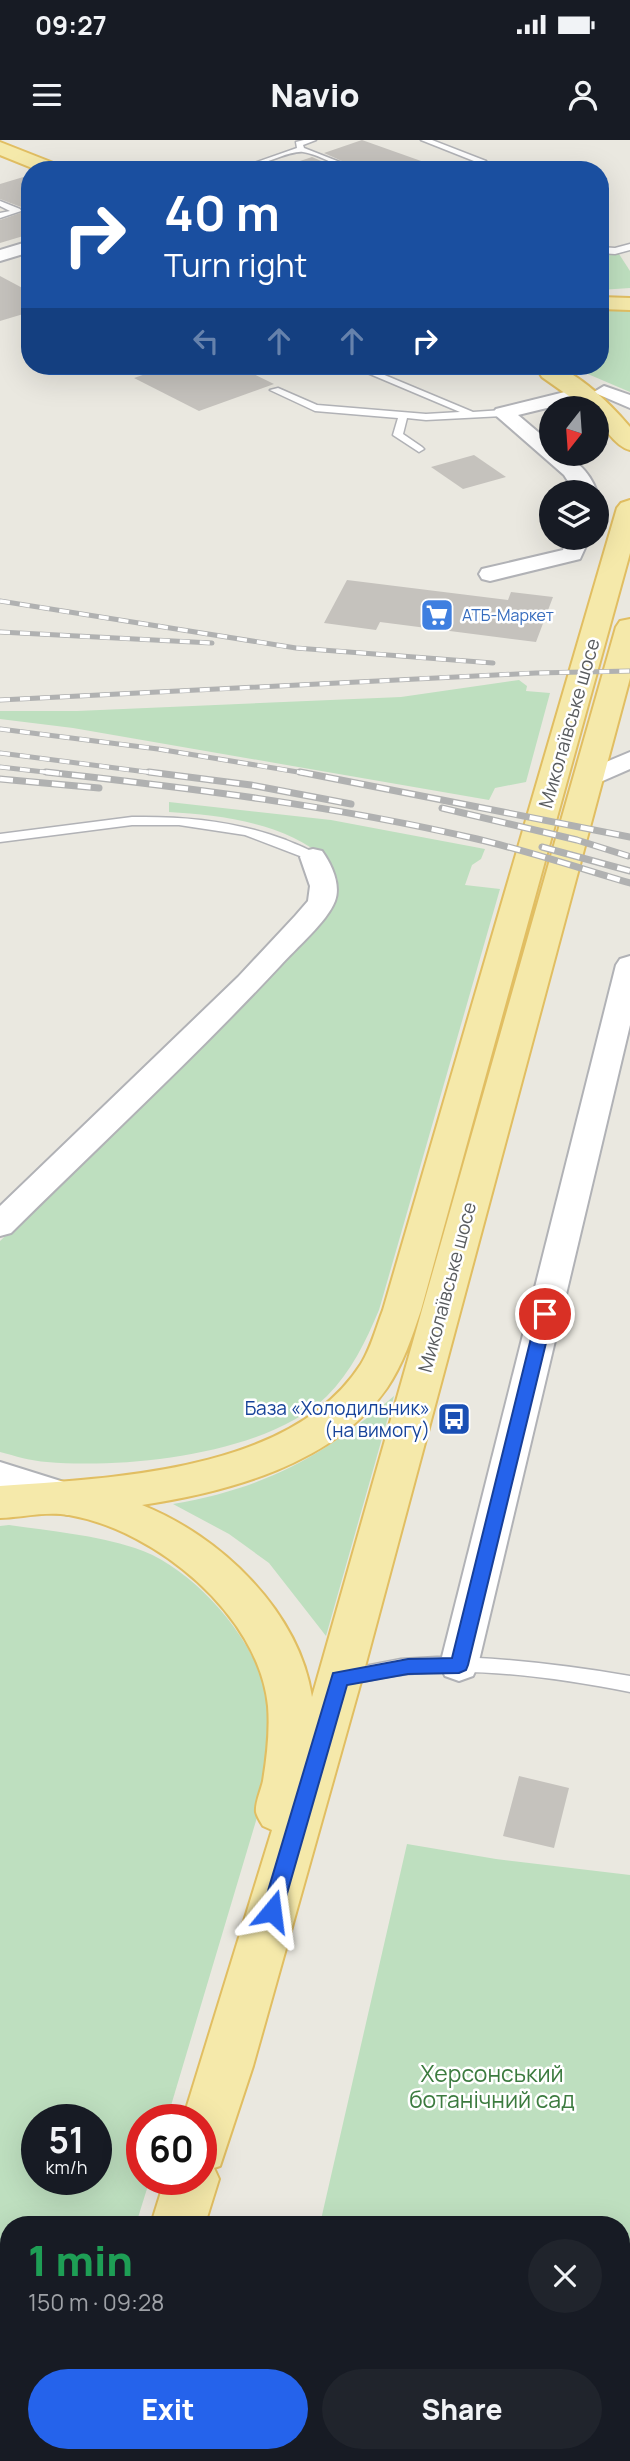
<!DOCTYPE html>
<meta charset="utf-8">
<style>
:root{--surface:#171b24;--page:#20242c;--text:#f1f3f6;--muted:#9ea1a6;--accent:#2563eb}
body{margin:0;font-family:Manrope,sans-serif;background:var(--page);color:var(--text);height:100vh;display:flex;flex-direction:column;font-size:26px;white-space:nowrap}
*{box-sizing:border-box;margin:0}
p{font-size:23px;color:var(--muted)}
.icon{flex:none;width:38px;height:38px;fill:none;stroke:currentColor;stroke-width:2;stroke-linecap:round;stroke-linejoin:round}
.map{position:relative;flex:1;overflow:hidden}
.panel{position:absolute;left:0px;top:2076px;width:630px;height:247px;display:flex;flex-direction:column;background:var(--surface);border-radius:28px 28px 0 0;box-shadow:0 7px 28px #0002}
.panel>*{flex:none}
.top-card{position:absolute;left:21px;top:21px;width:588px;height:214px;border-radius:28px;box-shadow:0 7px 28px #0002;background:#1a4fa0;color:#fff;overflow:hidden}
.needle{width:46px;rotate:197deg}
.fabs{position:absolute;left:539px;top:256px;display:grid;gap:14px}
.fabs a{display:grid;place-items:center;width:70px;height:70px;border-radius:50%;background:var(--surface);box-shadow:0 7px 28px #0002;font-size:35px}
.speed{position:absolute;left:21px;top:1964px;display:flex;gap:14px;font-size:35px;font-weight:700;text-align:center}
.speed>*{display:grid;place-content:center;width:91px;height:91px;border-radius:50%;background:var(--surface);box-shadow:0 7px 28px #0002;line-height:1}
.speed small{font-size:18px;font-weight:400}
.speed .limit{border:10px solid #d22;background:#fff;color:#111}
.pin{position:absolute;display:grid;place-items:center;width:60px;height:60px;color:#fff;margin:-30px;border:4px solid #fff;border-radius:50%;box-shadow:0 2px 7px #0007}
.me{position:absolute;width:77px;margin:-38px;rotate:16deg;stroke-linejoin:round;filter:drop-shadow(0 0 5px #0008)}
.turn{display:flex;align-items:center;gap:24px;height:147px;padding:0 28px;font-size:32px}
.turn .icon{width:91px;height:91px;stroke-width:2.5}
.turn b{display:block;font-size:49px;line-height:60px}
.lanes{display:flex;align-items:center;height:66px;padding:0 28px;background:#0003;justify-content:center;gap:35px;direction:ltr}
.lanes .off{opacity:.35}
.round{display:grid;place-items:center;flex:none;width:74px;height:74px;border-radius:37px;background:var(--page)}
.overview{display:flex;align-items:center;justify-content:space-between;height:119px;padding:0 28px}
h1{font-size:42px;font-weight:800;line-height:52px;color:#1e9e55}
.action{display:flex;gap:14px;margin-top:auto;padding:14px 28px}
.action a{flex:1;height:80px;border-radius:42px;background:var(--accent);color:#fff;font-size:28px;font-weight:800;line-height:80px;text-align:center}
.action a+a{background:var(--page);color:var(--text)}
.status{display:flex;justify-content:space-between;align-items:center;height:49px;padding:0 35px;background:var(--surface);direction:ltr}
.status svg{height:19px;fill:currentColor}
header{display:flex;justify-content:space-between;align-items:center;height:91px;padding:0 28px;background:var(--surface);font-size:32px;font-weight:800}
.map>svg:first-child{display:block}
</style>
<div class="status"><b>09:27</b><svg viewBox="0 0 49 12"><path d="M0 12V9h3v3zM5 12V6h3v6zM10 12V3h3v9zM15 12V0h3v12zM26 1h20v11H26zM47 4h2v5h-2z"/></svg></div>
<header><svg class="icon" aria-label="menu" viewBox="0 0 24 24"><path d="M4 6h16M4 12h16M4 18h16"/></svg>Navio<svg class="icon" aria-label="person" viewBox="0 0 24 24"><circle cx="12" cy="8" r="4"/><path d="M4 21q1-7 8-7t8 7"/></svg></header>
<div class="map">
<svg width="630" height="2321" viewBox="0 0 630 2321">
<rect width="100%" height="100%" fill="#eae8e0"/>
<g fill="#bedfbf" fill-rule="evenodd">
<path d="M600,113L619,114L630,131V148L600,150Z"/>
<path d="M600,170H630V252L569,226H600Z"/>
<path d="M519,540L527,546L526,551L550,553L526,642L495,648L489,660L73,588L0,579V571H77L401,557Z"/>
<path d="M169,662L331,680L485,709L481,719L472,725L465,745L500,749L379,1170C366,1201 351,1232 327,1256C268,1314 126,1329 47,1322C31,1321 15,1316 0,1312V1101L145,964L306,786L327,720C287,683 221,675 169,672Z"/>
<path d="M394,1256L326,1496L269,1423L229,1394L173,1364C266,1348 323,1316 394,1256Z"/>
<path d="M9,1385C51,1391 95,1395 135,1408C195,1427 263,1506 269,1569C272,1598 268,1626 264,1654L167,1979H142V2039H150L136,2084H9V2303L0,2311V1386ZM37,1979H96V2039H37Z"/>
<path d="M407,1704L496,1719L630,1735V2321H265L267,2314H621V2084H320Z"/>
</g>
<g fill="#c5c2bd">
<path d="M362,0L438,27L437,30H362L324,13Z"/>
<path d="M312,17L337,28L343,30H289L288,25Z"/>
<path d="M30,35V94L0,103V80L23,72L21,67L0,59V44Z"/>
<path d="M0,136L30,152V172L0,181Z"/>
<path d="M169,226H237L274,244L199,271L134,238Z"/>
<path d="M474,315L506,337L463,349L431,327Z"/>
<path d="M347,440L508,460L511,452L553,457L536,502L380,482L376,490L324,483Z"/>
<path d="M519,1636L569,1648L554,1708L503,1696Z"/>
</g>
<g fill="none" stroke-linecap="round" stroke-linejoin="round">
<defs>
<g id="service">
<path d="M304,0H316L303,5L304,8L360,30C339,30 323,15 303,12C288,10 255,30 234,30L297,8L296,2Z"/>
<path d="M421,0H432L486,21L479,23Z"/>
<path d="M0,61L20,69L21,71L0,78V73L10,71L0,66Z"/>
<path d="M630,104V110L615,114L600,113V107L615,108Z"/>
<path d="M351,226H363L473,272L503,270L508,273L503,276L426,280L407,278L403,294L422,307L424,309L419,312L393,295L398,278L315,271L270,250L278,248L317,265L426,274L460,272Z"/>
<path d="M132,677C185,676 236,681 286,700C297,705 311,709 319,717L313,721L245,695L179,685H132L0,702V694Z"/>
<path d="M437,1517C502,1517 566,1525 630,1536V1552C557,1538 483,1527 408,1534C387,1536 365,1541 344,1546L338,1543L335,1538L338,1533L344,1530L401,1519Z"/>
</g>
<g id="minor">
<path d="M30,101V112L0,121V110Z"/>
<path d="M604,246L630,255V268L595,253L592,257L518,275L551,303V313C572,313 590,332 597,352H575L564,335L493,273L496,269L585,247L594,252Z"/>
<path d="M568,397H590L580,419L490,441L482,439L479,434L482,429L563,410Z"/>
<path d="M630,612V629L598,643L589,646L580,643L576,638L580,633Z"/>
<path d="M313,709L322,711C332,725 341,745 335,761C327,782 295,809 280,826C194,918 101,1004 11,1093L0,1096V1066L238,837L295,776L308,761L310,746L300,717L304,711Z"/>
<path d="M630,816V885L478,1525L473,1536L459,1541L445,1536L440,1525L616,825L620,819Z"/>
</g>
<path id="secondary" d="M0,1322L83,1348L89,1359L83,1370L68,1375L0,1354Z"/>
<g id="primary">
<path d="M0,2L61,26L63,30H37L0,15Z"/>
<path d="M600,157L630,158V170L600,169Z"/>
<path d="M552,226C579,232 612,266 630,287V310C616,307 597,282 597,268H586L542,237L539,232L542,227Z"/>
<path d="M630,360V413L421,1170C412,1197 403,1224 387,1248C334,1324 228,1352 142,1365C220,1396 299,1471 312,1557L616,487L620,481L630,479V538L362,1538L253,1926L220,2026L214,2028L219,2039L205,2084H151L165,2039H201V1979H183L272,1690L263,1686C261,1683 257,1676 256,1672C255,1663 261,1650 263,1641C267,1616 270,1591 268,1566C259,1475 156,1390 69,1375C46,1371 23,1377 0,1378V1346C113,1338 292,1332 361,1224C371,1208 376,1188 383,1170L617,368L621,363Z"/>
<path d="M9,2290V2314H51L48,2321H0V2295Z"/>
<path d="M85,2314H143L141,2321H83Z"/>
</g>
</defs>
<use href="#service" stroke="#b1b2b6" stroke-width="3"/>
<use href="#minor" stroke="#b1b2b6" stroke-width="4"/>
<use href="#secondary" stroke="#b0b2b6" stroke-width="4"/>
<use href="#primary" stroke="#e1be62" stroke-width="4"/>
<use href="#service" fill="#fff" fill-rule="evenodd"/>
<use href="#minor" fill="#fff" fill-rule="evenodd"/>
<use href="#secondary" fill="#fff" fill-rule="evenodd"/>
<use href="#primary" fill="#f5e9aa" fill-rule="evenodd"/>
<defs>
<g id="rail-far1">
<path d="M0,461L296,508L493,523"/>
<path d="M0,492L212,503"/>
<path d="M0,560L536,533L630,531"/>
<path d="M0,589L158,609L310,634"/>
<path d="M0,613L162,634"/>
<path d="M0,627L62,634"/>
</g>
<g id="rail">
<path d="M46,632C191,648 335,666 477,699C528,711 579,728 630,743"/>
<path d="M149,632L251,645L351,664"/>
<path d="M300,632L630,697"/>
<path d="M0,639L99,648"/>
<path d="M442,668L577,700L628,716"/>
<path d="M542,707L630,731"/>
</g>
</defs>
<use href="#rail-far1" stroke="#b0b1b1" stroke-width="5"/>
<use href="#rail" stroke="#b0b1b1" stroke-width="7"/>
<use href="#rail-far1" stroke="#fff" stroke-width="3.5" stroke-dasharray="10" stroke-linecap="butt"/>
<use href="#rail" stroke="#fff" stroke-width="4.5" stroke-dasharray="13" stroke-linecap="butt"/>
</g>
<path fill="#2563eb" stroke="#184099" stroke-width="2" d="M545,1169L553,1174L468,1525L466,1530L459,1533L408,1534L347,1545L282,1771L279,1777L272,1780L265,1777L262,1771L333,1533L408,1519L452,1518L537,1174Z"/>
<defs>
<symbol id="supermarket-square" viewBox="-11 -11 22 22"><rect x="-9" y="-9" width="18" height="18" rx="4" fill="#3f7fe0" stroke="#fff"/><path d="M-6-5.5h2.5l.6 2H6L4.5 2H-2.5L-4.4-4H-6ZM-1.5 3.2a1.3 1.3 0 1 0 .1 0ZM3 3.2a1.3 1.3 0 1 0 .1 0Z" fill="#fff"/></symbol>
<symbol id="bus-square" viewBox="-11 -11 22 22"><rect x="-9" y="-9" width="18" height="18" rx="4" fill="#1a4fb4" stroke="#fff"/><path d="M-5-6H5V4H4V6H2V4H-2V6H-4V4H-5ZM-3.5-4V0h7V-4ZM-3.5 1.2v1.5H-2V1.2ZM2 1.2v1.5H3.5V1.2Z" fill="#fff"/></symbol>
</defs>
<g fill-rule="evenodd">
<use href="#supermarket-square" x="418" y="456" width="38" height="38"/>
<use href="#bus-square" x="435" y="1260" width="38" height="38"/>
</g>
<g text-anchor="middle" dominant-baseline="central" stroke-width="5" stroke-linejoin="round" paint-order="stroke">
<g font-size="16" fill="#366cbe" stroke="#fff" text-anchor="start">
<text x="462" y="475">АТБ-Маркет</text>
</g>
<g font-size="19" fill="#595c5f" stroke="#fff">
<text transform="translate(569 583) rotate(-74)">Миколаївське шосе</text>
<text transform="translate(447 1147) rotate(-75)">Миколаївське шосе</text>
</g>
<g font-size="19" fill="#164399" stroke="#fff" text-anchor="end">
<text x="430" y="1268">База «Холодильник»<tspan x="430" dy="22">(на вимогу)</tspan></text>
</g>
<g font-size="23" fill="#3c7b3f" stroke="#fff">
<text x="492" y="1933">Херсонський<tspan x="492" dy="26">ботанічний сад</tspan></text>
</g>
</g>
</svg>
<div class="fabs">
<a><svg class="needle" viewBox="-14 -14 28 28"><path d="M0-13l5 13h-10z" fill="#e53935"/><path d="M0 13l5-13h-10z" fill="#9ea1a6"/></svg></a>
<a><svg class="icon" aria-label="layers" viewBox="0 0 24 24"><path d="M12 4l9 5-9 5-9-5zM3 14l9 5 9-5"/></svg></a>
</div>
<div class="speed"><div>51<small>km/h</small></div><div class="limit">60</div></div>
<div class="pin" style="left:545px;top:1174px;background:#d93025"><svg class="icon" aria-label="arrive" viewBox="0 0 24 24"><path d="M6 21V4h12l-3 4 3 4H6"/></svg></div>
<svg class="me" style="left:272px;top:1771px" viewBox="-20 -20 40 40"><path d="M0-17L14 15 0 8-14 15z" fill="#2563eb" stroke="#fff" stroke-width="4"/></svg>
<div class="top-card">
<div class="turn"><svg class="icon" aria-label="right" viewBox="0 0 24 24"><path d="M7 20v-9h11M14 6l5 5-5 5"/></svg><div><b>40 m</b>Turn right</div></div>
<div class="lanes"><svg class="icon off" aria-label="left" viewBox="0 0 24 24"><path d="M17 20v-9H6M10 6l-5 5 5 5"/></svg><svg class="icon off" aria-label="ahead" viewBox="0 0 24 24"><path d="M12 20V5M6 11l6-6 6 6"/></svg><svg class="icon off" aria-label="ahead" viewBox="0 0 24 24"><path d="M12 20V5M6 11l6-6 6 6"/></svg><svg class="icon" aria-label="right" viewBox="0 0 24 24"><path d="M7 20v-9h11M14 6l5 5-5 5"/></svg></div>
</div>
<section class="panel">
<div class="overview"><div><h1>1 min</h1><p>150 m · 09:28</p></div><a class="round"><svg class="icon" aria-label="close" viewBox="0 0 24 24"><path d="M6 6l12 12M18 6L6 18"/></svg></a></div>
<div class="action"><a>Exit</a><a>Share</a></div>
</section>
</div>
